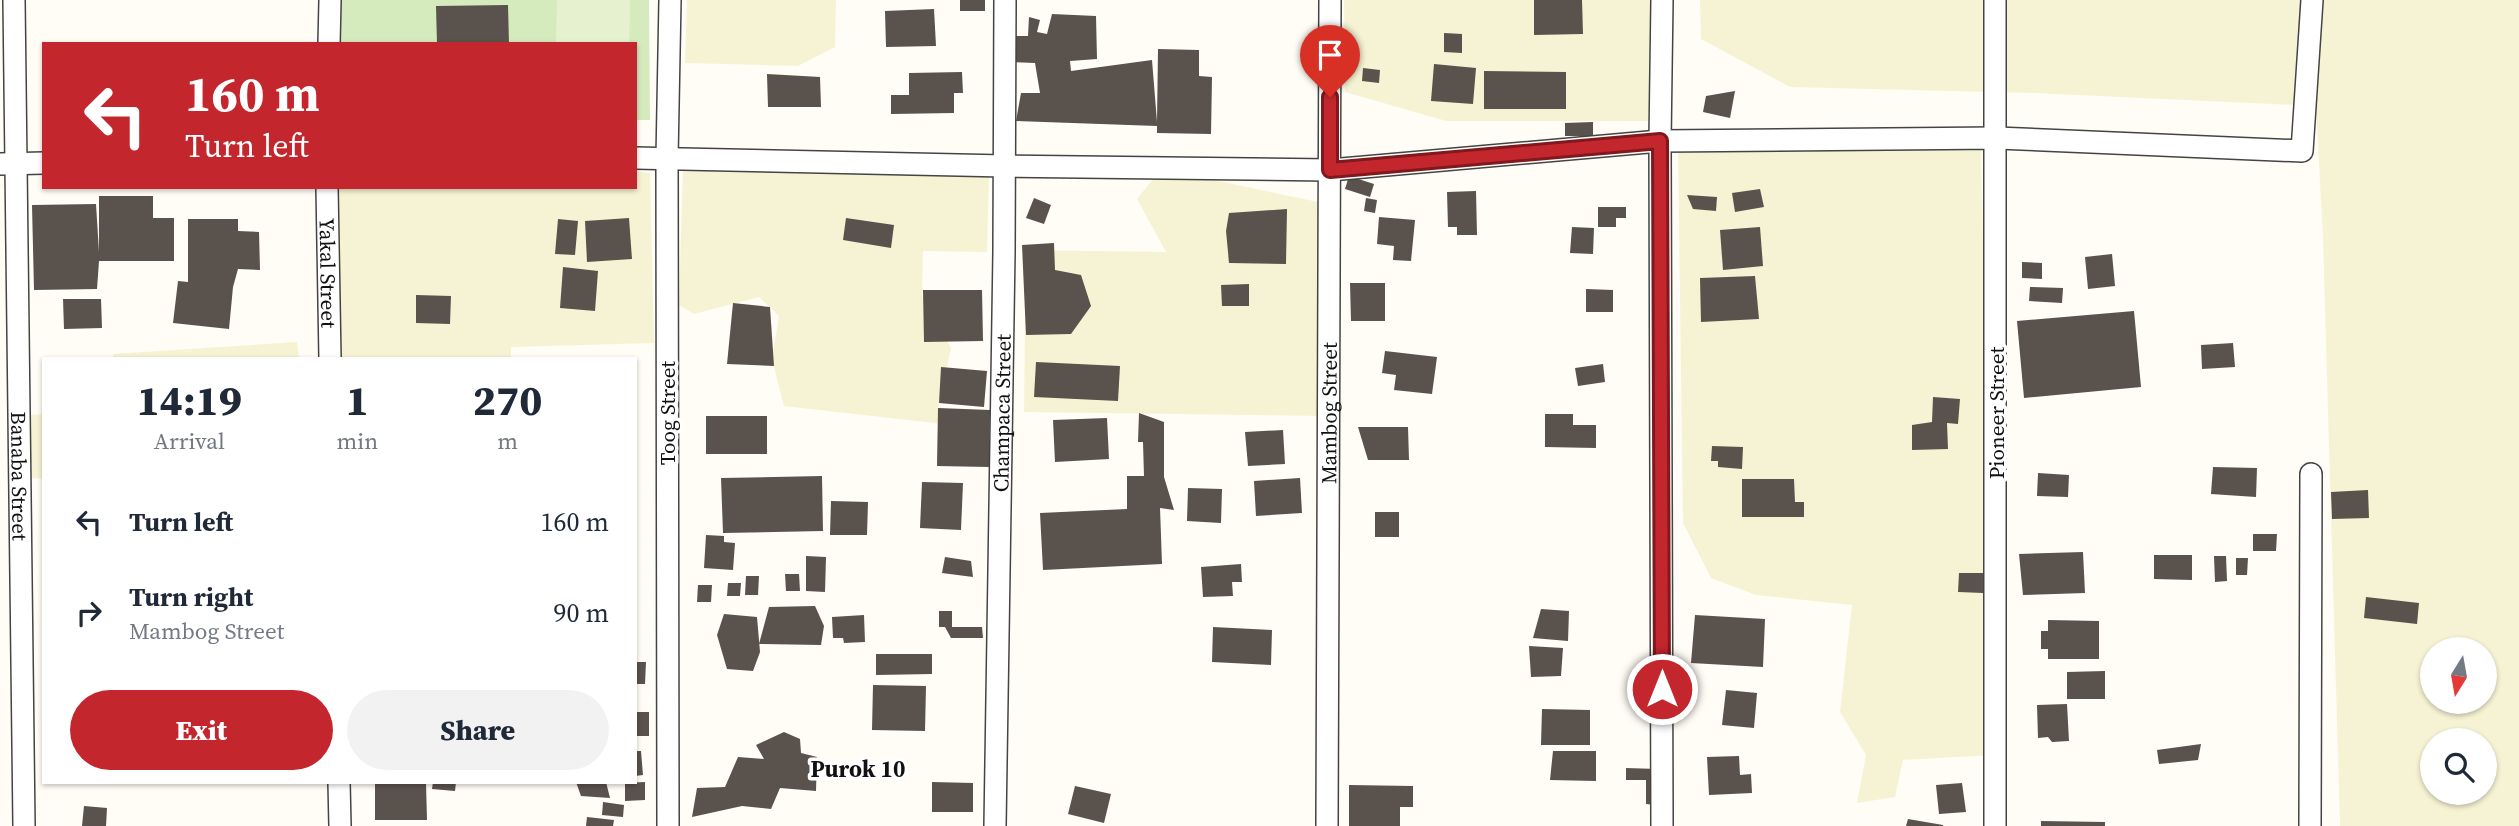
<!DOCTYPE html>
<style>
:root{--surface:#fff;--page:#f2f2f3;--text:#1f2937;--muted:#747a83;--accent:#c4262e}
body{margin:0;font-family:"Source Serif 4",serif;background:var(--page);color:var(--text);height:100vh;display:flex;flex-direction:column;font-size:26px;white-space:nowrap}
*{box-sizing:border-box;margin:0}
p{font-size:23px;color:var(--muted)}
.icon{flex:none;width:38px;height:38px;fill:none;stroke:currentColor;stroke-width:2;stroke-linecap:round;stroke-linejoin:round}
.map{position:relative;flex:1;overflow:hidden}
.sheet{position:absolute;left:42px;top:357px;width:595px;height:427px;display:flex;flex-direction:column;background:var(--surface);border-radius:0px;box-shadow:0 2px 5px #0004}
.sheet>*{flex:none}
.banner{position:absolute;left:42px;top:42px;width:595px;height:147px;border-radius:0px;box-shadow:0 2px 5px #0004;background:#c4262e;color:#fff;overflow:hidden}
.needle{width:46px;rotate:191deg}
.tools{position:absolute;left:2420px;top:637px;display:grid;gap:14px}
.tools a{display:grid;place-items:center;width:77px;height:77px;border-radius:50%;background:var(--surface);box-shadow:0 2px 5px #0004;font-size:35px}
.pin{position:absolute;display:grid;place-items:center;width:60px;height:60px;color:#fff;margin:-72px -30px;border-radius:50% 50% 50% 0;rotate:-45deg;box-shadow:0 0 7px #0007}
.pin .icon{rotate:45deg}
.me{position:absolute;width:77px;margin:-38px;rotate:0deg;stroke-linejoin:round;filter:drop-shadow(0 0 5px #0008)}
.turn{display:flex;align-items:center;gap:24px;height:147px;padding:0 28px;font-size:32px}
.turn .icon{width:91px;height:91px;stroke-width:2.5}
.turn b{display:block;font-size:49px;line-height:60px}
.eta{display:flex;justify-content:space-evenly;align-items:center;height:119px;text-align:center}
.eta b{font-size:42px;font-weight:800;line-height:49px}
.button{display:flex;gap:14px;margin-top:auto;padding:14px 28px}
.button a{flex:1;height:80px;border-radius:42px;background:var(--accent);color:#fff;font-size:28px;font-weight:800;line-height:80px;text-align:center}
.button a+a{background:var(--page);color:var(--text)}
ul{padding:0;list-style:none}
li{display:flex;align-items:center;gap:21px;height:91px;padding:0 28px}
li div{flex:1}
li b{display:block;font-size:26px}
li em{font-style:normal}
.map>svg:first-child{display:block}
</style>
<div class="map">
<svg width="2519" height="826" viewBox="0 0 2519 826">
<rect width="100%" height="100%" fill="#fffdf5"/>
<g fill="#f6f3d4" fill-rule="evenodd">
<path d="M687,0H836L835,47L798,66L685,63Z"/>
<path d="M1344,0H1662V121H1446L1345,92Z"/>
<path d="M1700,0H2519V826H2340L2323,239L2316,106L2033,93L1790,87L1701,39ZM2432,649H2485V702H2432ZM2432,740H2485V793H2432Z"/>
<path d="M1981,142L1993,755L1903,760L1895,797L1857,803L1866,755L1840,712L1852,605L1756,595L1711,578L1683,523L1678,147Z"/>
<path d="M683,165L989,174L987,252L923,251L922,296L951,348L938,408L943,424L784,406L772,359L779,316L759,297L694,314L679,305Z"/>
<path d="M1161,169L1323,203L1321,416L1024,412L1026,250L1166,252L1137,199Z"/>
<path d="M635,171L650,173L654,343L511,347V359H327L323,187H635Z"/>
<path d="M297,342L299,359H113V354Z"/>
<path d="M44,414V478L21,479L16,416Z"/>
</g>
<path fill="#d5ebbd" d="M335,0H649L650,120H635V44H334Z"/>
<path fill="#e6f2cf" d="M557,0H630L629,44H556Z"/>
<g fill="#5a524d">
<rect x="960" y="0" width="25" height="11"/>
<path d="M1534,0H1582L1583,34L1534,35Z"/>
<path d="M508,5L509,44H437L436,6Z"/>
<path d="M934,9L936,46L886,47L885,11Z"/>
<path d="M1052,14L1096,16L1097,59L1070,61L1071,71L1152,60L1157,122L1158,49L1199,50V76L1212,77L1211,134L1157,133V126L1016,121L1021,93H1040L1035,63L1013,62L1015,36H1028L1029,17L1040,20L1037,32L1047,34Z"/>
<path d="M1444,33L1462,34V53L1444,52Z"/>
<path d="M1434,64L1476,68L1473,104L1431,101Z"/>
<path d="M1363,68L1380,70L1379,83L1362,81Z"/>
<path d="M1484,71L1566,72V109H1484Z"/>
<path d="M962,72L963,93H954V113L891,114V95H909V73Z"/>
<path d="M767,74L820,77L821,107H768Z"/>
<path d="M1735,91L1730,118L1703,112L1706,96Z"/>
<path d="M1593,122V136H1565V123Z"/>
<path d="M1349,176L1374,184L1370,197L1345,189Z"/>
<path d="M1760,189L1764,207L1735,212L1732,193Z"/>
<path d="M1476,191L1477,235H1457V227H1448L1447,192Z"/>
<path d="M1687,195L1717,197L1716,211L1693,209Z"/>
<path d="M99,196H153V218H174V261H99L97,289L34,290L32,205L96,204L99,252Z"/>
<path d="M1034,198L1051,205L1044,224L1026,218Z"/>
<path d="M1366,198L1377,200L1375,213L1364,211Z"/>
<path d="M1598,207H1626V218H1616V227H1598Z"/>
<path d="M1287,209L1286,264L1229,263L1226,231L1229,213Z"/>
<path d="M1379,217L1415,220L1411,261L1393,260L1394,246L1377,244Z"/>
<path d="M629,218L632,259L587,262L585,221Z"/>
<path d="M846,218L894,225L891,248L843,240Z"/>
<path d="M188,219H238V231L259,232L260,270L238,269L233,287L229,329L173,323L178,281L188,282Z"/>
<path d="M558,219L578,221L575,255L555,254Z"/>
<path d="M1572,227L1594,228L1593,254L1570,253Z"/>
<path d="M1760,227L1763,266L1723,270L1720,230Z"/>
<path d="M1054,243L1055,270L1081,275L1091,306L1071,334L1026,335L1022,245Z"/>
<path d="M2112,254L2115,286L2088,289L2085,257Z"/>
<path d="M2022,262L2042,263V279L2022,278Z"/>
<path d="M563,267L598,271L595,311L560,308Z"/>
<path d="M1755,276L1759,319L1701,322L1700,278Z"/>
<path d="M1350,283H1385V321H1351Z"/>
<path d="M1249,284V306H1222L1221,285Z"/>
<path d="M2030,287L2063,288L2062,303L2029,301Z"/>
<path d="M1586,289L1613,290V312H1586Z"/>
<path d="M923,290H982L983,341L924,342Z"/>
<path d="M416,295L451,296L450,324L416,323Z"/>
<path d="M63,299H101L102,328L64,329Z"/>
<path d="M733,303L770,307L774,366L727,364Z"/>
<path d="M2134,311L2141,387L2024,398L2017,321Z"/>
<path d="M2233,343L2235,367L2202,369L2201,345Z"/>
<path d="M1385,351L1437,357L1432,394L1394,390L1396,375L1382,373Z"/>
<path d="M1036,362L1120,366L1118,401L1034,397Z"/>
<path d="M1603,364L1605,382L1578,386L1575,368Z"/>
<path d="M941,367L987,371L984,407L939,403Z"/>
<path d="M1933,397L1960,399L1958,424L1947,423L1948,449L1912,450V425L1932,422Z"/>
<path d="M938,408L990,410L989,467L937,466Z"/>
<path d="M1139,413L1164,422V477L1174,510L1160,508L1162,564L1043,570L1040,513L1127,509V476H1144L1143,442H1138Z"/>
<path d="M1545,414H1573V425H1596V448L1545,447Z"/>
<rect x="706" y="416" width="61" height="38"/>
<path d="M1107,418L1109,459L1055,462L1053,420Z"/>
<path d="M1358,427H1408L1409,460H1368Z"/>
<path d="M1283,430L1285,464L1248,466L1245,432Z"/>
<path d="M1712,446L1743,447L1742,469L1718,467V461H1711Z"/>
<path d="M2213,467L2257,468L2256,497L2211,494Z"/>
<path d="M2038,473L2069,475L2068,497L2037,496Z"/>
<path d="M822,476L823,531L723,533L721,478Z"/>
<path d="M1300,478L1302,513L1256,516L1254,481Z"/>
<path d="M1742,479H1794L1795,502H1804V517H1742Z"/>
<path d="M922,482L963,483L961,530L920,528Z"/>
<path d="M1188,488L1222,489L1221,523L1187,521Z"/>
<path d="M2368,490L2369,518L2332,519L2331,492Z"/>
<path d="M831,501L868,502L867,535H830Z"/>
<rect x="1375" y="512" width="24" height="25"/>
<path d="M2253,534H2277L2276,551H2253Z"/>
<path d="M706,535L724,536V542L735,543L733,570L704,568Z"/>
<path d="M2083,552L2085,593L2023,595L2019,554Z"/>
<path d="M2154,555H2192V580L2154,579Z"/>
<path d="M806,556L826,557L825,592L806,591Z"/>
<path d="M2214,556H2226L2227,581L2215,582Z"/>
<path d="M945,557L971,561L973,577L942,573Z"/>
<path d="M2236,558H2248L2247,575H2236Z"/>
<path d="M1241,564L1242,582H1232L1233,596L1203,597L1201,567Z"/>
<path d="M1959,573H1983V593L1958,592Z"/>
<path d="M785,574H799L800,591H786Z"/>
<path d="M746,576H759L758,595H745Z"/>
<path d="M728,583H741L740,596H727Z"/>
<path d="M698,585H712L711,602H697Z"/>
<path d="M2366,597L2419,603L2417,624L2364,618Z"/>
<path d="M815,606L824,626L821,645L759,644L769,607Z"/>
<path d="M1541,609L1569,611L1568,641L1533,638Z"/>
<path d="M939,611H952V627H982L983,638H951L945,627H939Z"/>
<path d="M724,614L757,617L760,652L753,671L727,669L717,635Z"/>
<path d="M864,615L865,642L844,643L843,638H833L832,617Z"/>
<path d="M1695,615L1765,619L1763,667L1691,663Z"/>
<path d="M2048,620L2099,621V659H2048V649H2041V631H2048Z"/>
<path d="M1213,627L1272,630L1271,665L1212,662Z"/>
<path d="M1529,646L1563,648L1561,676L1531,677Z"/>
<path d="M876,654H932V674L876,675Z"/>
<path d="M635,662H646L645,684H635Z"/>
<path d="M2105,671V699H2067V672Z"/>
<path d="M873,685L926,686L925,731L872,730Z"/>
<path d="M1726,690L1757,693L1754,728L1722,725Z"/>
<path d="M2067,704L2069,741L2052,742L2048,737L2038,738L2037,705Z"/>
<path d="M1542,709L1590,710V745H1541Z"/>
<rect x="635" y="712" width="14" height="24"/>
<path d="M784,732L800,739L801,753L817,757L816,791L780,788L771,809L742,806L692,817L697,788L725,787L738,757L764,759L756,745Z"/>
<path d="M2201,744L2198,760L2159,764L2157,750Z"/>
<path d="M635,751H641L643,775L635,776Z"/>
<path d="M1553,751H1596V781L1550,780Z"/>
<path d="M1739,756L1740,775L1751,774L1752,793L1709,795L1707,757Z"/>
<path d="M1626,768L1658,769L1657,805L1646,804V780H1626Z"/>
<path d="M433,782H456L455,791L432,789Z"/>
<path d="M576,782H606L610,798L581,796Z"/>
<path d="M645,782V800L625,801V783Z"/>
<path d="M932,782L973,783V812H932Z"/>
<path d="M375,783H426L427,820H375Z"/>
<path d="M1962,783L1966,812L1939,814L1936,785Z"/>
<path d="M1349,785L1413,786V807H1400V826H1349Z"/>
<path d="M1075,786L1111,794L1104,823L1068,814Z"/>
<path d="M603,802L624,805L623,817L602,815Z"/>
<path d="M84,806L107,808L106,826H82Z"/>
<path d="M587,817L614,820L613,826H586Z"/>
<path d="M1908,819L1943,825V826H1906Z"/>
<path d="M2041,821L2105,822V826H2041Z"/>
</g>
<g fill="none" stroke-linecap="round" stroke-linejoin="round">
<defs>
<g id="minor">
<path id="s1" d="M14,0L24,826"/>
<path d="M1662,0L1660,141L1662,826"/>
<path d="M1995,0V826"/>
<path d="M329,44L330,0"/>
<path d="M635,158L1005,166L1330,170L1660,141L1997,138L2302,151L2312,0"/>
<path d="M0,164L44,163"/>
<path id="s2" d="M327,187L330,359"/>
<path d="M339,782L340,826"/>
<path d="M668,826L667,158L670,0"/>
<path id="s3" d="M995,826L1004,252L1005,0"/>
<path id="s4" d="M1327,826L1330,0"/>
<path d="M2310,826L2311,474"/>
</g>
</defs>
<use href="#minor" stroke="#444" stroke-width="24"/>
<use href="#minor" stroke="#fff" stroke-width="21"/>
</g>
<g fill="none" stroke-linecap="round" stroke-linejoin="round">
<defs>
<path id="route" d="M1330,97V170L1660,141L1662,689"/>
</defs>
<use href="#route" stroke="#7f191e" stroke-width="18"/>
<use href="#route" stroke="#c4262e" stroke-width="12"/>
</g>
<g text-anchor="middle" dominant-baseline="central" stroke-width="7" stroke-linejoin="round" paint-order="stroke">
<g font-size="21" fill="#111" stroke="#fff">
<text stroke="none"><textPath href="#s2" startOffset="86">Yakal Street</textPath></text>
<text transform="translate(667 413) rotate(-90)">Toog Street</text>
<text stroke="none"><textPath href="#s3" startOffset="413">Champaca Street</textPath></text>
<text stroke="none"><textPath href="#s4" startOffset="413">Mambog Street</textPath></text>
<text transform="translate(1996 413) rotate(-90)">Pioneer Street</text>
<text stroke="none"><textPath href="#s1" startOffset="476">Banaba Street</textPath></text>
</g>
<g font-size="23" font-weight="bold" fill="#111" stroke="#fff">
<text x="858" y="769">Purok 10</text>
</g>
</g>
</svg>
<div class="tools">
<a><svg class="needle" viewBox="-14 -14 28 28"><path d="M0-13l5 13h-10z" fill="#e53935"/><path d="M0 13l5-13h-10z" fill="#747a83"/></svg></a>
<a><svg class="icon" aria-label="search" viewBox="0 0 24 24"><circle cx="10" cy="10" r="6"/><path d="M15 15l6 6"/></svg></a>
</div>
<div class="pin" style="left:1330px;top:97px;background:#d93025"><svg class="icon" aria-label="arrive" viewBox="0 0 24 24"><path d="M6 21V4h12l-3 4 3 4H6"/></svg></div>
<svg class="me" style="left:1662px;top:689px" viewBox="-20 -20 40 40"><circle r="17" fill="#c4262e" stroke="#fff" stroke-width="3"/><path d="M0-11L8 9 0 5-8 9z" fill="#fff"/></svg>
<div class="banner">
<div class="turn"><svg class="icon" aria-label="left" viewBox="0 0 24 24"><path d="M17 20v-9H6M10 6l-5 5 5 5"/></svg><div><b>160 m</b>Turn left</div></div>
</div>
<section class="sheet">
<div class="eta">
<div><b>14:19</b><p>Arrival</p></div>
<div><b>1</b><p>min</p></div>
<div><b>270</b><p>m</p></div>
</div>
<ul>
<li><svg class="icon" aria-label="left" viewBox="0 0 24 24"><path d="M17 20v-9H6M10 6l-5 5 5 5"/></svg><div><b>Turn left</b></div><em>160 m</em></li>
<li><svg class="icon" aria-label="right" viewBox="0 0 24 24"><path d="M7 20v-9h11M14 6l5 5-5 5"/></svg><div><b>Turn right</b><p>Mambog Street</p></div><em>90 m</em></li>
</ul>
<div class="button"><a>Exit</a><a>Share</a></div>
</section>
</div>
